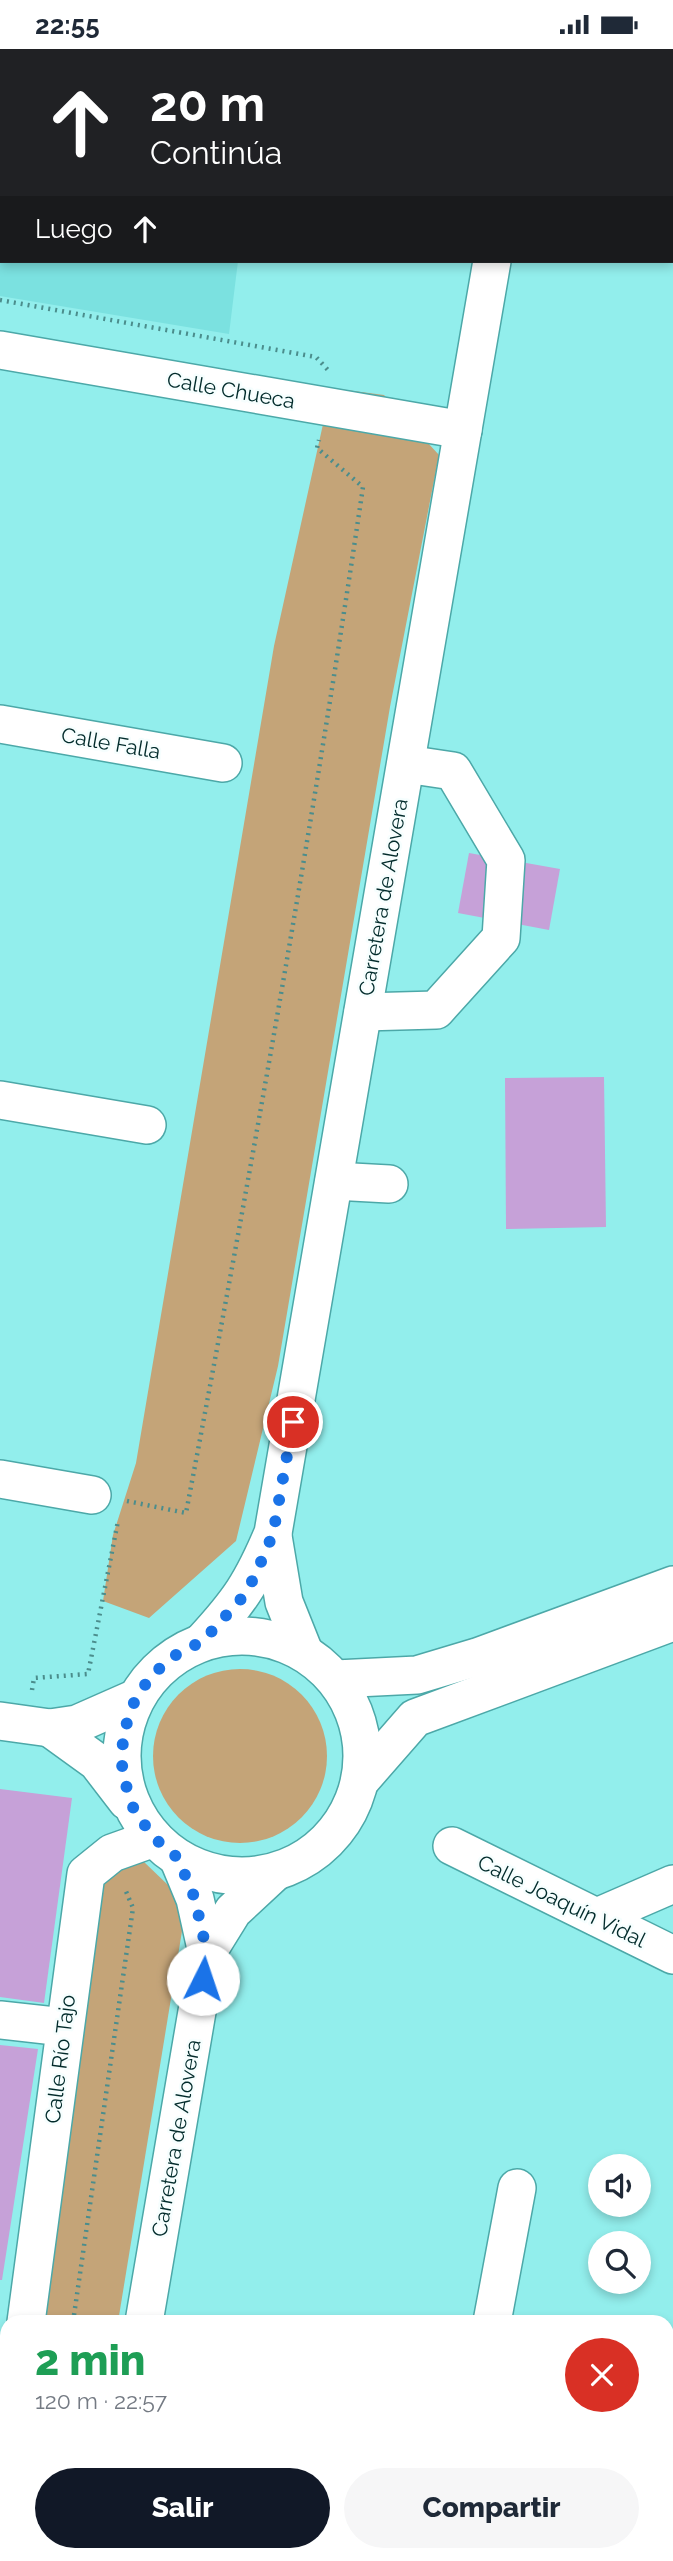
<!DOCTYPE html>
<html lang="es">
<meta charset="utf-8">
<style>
:root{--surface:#fff;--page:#f6f6f7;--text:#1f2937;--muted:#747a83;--accent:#111827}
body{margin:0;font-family:Raleway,sans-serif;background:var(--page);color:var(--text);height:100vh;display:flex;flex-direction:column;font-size:26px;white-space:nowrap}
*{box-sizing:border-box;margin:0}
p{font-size:23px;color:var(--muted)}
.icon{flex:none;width:38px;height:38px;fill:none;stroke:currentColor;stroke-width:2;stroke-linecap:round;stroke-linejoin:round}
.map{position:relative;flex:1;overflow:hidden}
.drawer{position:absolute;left:0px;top:2266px;width:674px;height:247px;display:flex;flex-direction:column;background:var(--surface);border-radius:21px 21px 0 0;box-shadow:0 4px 10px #0003}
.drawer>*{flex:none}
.hud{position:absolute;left:0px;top:0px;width:674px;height:214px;box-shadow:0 4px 10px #0003;background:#202124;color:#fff;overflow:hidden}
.controls{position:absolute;left:588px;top:2105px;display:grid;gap:14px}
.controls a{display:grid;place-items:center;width:63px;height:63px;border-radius:50%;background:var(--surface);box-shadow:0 4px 10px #0003;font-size:35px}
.pin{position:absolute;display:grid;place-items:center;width:60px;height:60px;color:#fff;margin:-30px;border:4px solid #fff;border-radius:50%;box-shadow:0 2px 7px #0007}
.me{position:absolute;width:77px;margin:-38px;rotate:4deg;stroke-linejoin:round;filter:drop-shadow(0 0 5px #0008)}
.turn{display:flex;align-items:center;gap:24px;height:147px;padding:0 35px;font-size:32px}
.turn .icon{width:91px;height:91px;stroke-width:2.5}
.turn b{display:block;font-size:49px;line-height:60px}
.then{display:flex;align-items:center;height:66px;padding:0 35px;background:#0003;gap:14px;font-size:26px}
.round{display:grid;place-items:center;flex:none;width:74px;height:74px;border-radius:37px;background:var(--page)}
.overview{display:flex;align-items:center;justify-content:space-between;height:119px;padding:0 35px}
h1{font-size:42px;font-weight:800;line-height:52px;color:#1e9e55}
.button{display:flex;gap:14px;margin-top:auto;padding:14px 35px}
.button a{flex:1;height:80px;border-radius:42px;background:var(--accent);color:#fff;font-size:28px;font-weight:800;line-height:80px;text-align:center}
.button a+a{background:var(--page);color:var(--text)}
.status{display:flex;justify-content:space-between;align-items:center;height:49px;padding:0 35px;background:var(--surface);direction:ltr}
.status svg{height:19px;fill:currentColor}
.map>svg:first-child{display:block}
</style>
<div class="status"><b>22:55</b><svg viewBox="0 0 49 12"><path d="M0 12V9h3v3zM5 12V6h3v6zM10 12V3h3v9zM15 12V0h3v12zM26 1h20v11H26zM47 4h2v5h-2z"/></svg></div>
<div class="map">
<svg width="673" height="2512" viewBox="0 0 673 2512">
<rect width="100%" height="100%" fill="#92eeec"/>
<path fill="#7be1e0" d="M0,0H265L2,2V212H238L229,285L0,247Z"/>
<g fill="#c4a478">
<path d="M66,0H243L77,2Z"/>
<path d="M331,339L384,346L439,406L390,658L278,1317L236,1492L149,1569L103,1552L113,1486L136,1414L274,597Z"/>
<circle cx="240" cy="1707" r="87"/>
<path d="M143,1812L168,1836L184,1870L118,2273H35L100,1813Z"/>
<path d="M7,2447V2506H79L78,2512H0Z"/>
</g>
<g fill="#c6a1d8">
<path d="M469,804L560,820L549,881L458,864Z"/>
<path d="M604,1028L606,1178L506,1180L505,1029Z"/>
<path d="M0,1740L72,1749L44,1954L0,1948Z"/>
<path d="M0,1996L38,2000L2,2231H0Z"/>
</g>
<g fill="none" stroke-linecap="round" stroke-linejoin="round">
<defs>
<g id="minor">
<path d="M529,2V0"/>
<path d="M0,301L463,381"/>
<path d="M0,675L223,714"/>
<path d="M363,963L436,961L501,889L506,811L453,722L406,715"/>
<path d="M0,1051L147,1076"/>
<path d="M334,1132L389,1135"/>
<path d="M0,1430L92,1446"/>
<path d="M273,1487L284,1553L304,1603"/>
<circle cx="242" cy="1707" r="120"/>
<path d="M203,1592C239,1553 252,1534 273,1484L492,212"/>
<path d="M336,1630L417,1626L477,1608L673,1536"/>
<path d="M0,1672L50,1679L77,1675L136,1649"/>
<path d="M50,1679L97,1713L127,1752"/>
<path d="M360,1732L415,1669L673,1573"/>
<path d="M452,1797L673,1906"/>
<path d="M178,1809L195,1850L207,1904"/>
<path d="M597,1868L673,1835"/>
<path d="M0,1971L64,1978"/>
<path d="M26,2273L86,1825L112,1804L154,1789"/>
<path d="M144,2273L207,1904L233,1862L275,1823"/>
<path d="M492,2273L517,2139"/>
<path d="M0,2447L7,2397"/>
<path d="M176,2506L190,2512"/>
<path d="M101,2512L102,2506"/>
<path d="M448,2512L449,2506"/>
</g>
</defs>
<use href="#minor" stroke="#4ca8a8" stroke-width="40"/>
<g stroke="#4b8d8c" stroke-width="4.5" stroke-dasharray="2 5" stroke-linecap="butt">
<path d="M0,251L316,308L328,321"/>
<path d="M127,1452L186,1464C251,1123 312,782 363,438L317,399L319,391"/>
<path d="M32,1641L34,1629L88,1625L118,1472"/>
<path d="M73,2273L133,1859L125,1840"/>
<path d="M38,2512L39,2506"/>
</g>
<use href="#minor" stroke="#fff" stroke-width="37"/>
</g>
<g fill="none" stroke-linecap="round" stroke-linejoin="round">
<path stroke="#1a73e8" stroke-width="12" stroke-dasharray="0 21.6" d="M203,1930L207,1904L195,1850L178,1809L154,1789L134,1761L122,1724L123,1685L136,1648L154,1624L177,1605L203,1592L241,1550L254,1529L273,1485L293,1373"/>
</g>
<g text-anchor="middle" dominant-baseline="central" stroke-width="5" stroke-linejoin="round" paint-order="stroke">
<g font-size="21" fill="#022b2b" stroke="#f6fefe">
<text transform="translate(231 341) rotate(10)">Calle Chueca</text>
<text transform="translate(111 694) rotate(10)">Calle Falla</text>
<text transform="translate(383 848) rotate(-80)">Carretera de Alovera</text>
<text transform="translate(562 1852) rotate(26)">Calle Joaquín Vidal</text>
<text transform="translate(60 2010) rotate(-83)">Calle Río Tajo</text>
<text transform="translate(176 2089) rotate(-80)">Carretera de Alovera</text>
</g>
</g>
</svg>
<div class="controls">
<a><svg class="icon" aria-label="sound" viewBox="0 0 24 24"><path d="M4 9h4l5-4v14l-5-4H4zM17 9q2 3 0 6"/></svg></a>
<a><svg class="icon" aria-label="search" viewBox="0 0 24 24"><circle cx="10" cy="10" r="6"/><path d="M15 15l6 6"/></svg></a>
</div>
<div class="pin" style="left:293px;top:1373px;background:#d93025"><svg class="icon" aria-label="arrive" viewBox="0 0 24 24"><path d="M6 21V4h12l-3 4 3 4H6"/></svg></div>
<svg class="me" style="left:203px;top:1930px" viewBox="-20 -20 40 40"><circle r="19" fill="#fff"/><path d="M0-13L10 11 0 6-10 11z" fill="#1a73e8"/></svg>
<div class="hud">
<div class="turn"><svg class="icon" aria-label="ahead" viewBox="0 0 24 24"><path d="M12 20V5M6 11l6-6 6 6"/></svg><div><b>20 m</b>Continúa</div></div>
<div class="then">Luego<svg class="icon" aria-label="ahead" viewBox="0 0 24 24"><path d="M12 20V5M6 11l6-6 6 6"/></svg></div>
</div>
<section class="drawer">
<div class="overview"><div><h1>2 min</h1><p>120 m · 22:57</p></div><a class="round" style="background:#d93025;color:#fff"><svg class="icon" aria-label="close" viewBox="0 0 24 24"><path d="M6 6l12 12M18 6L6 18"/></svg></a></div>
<div class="button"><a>Salir</a><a>Compartir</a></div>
</section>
</div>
